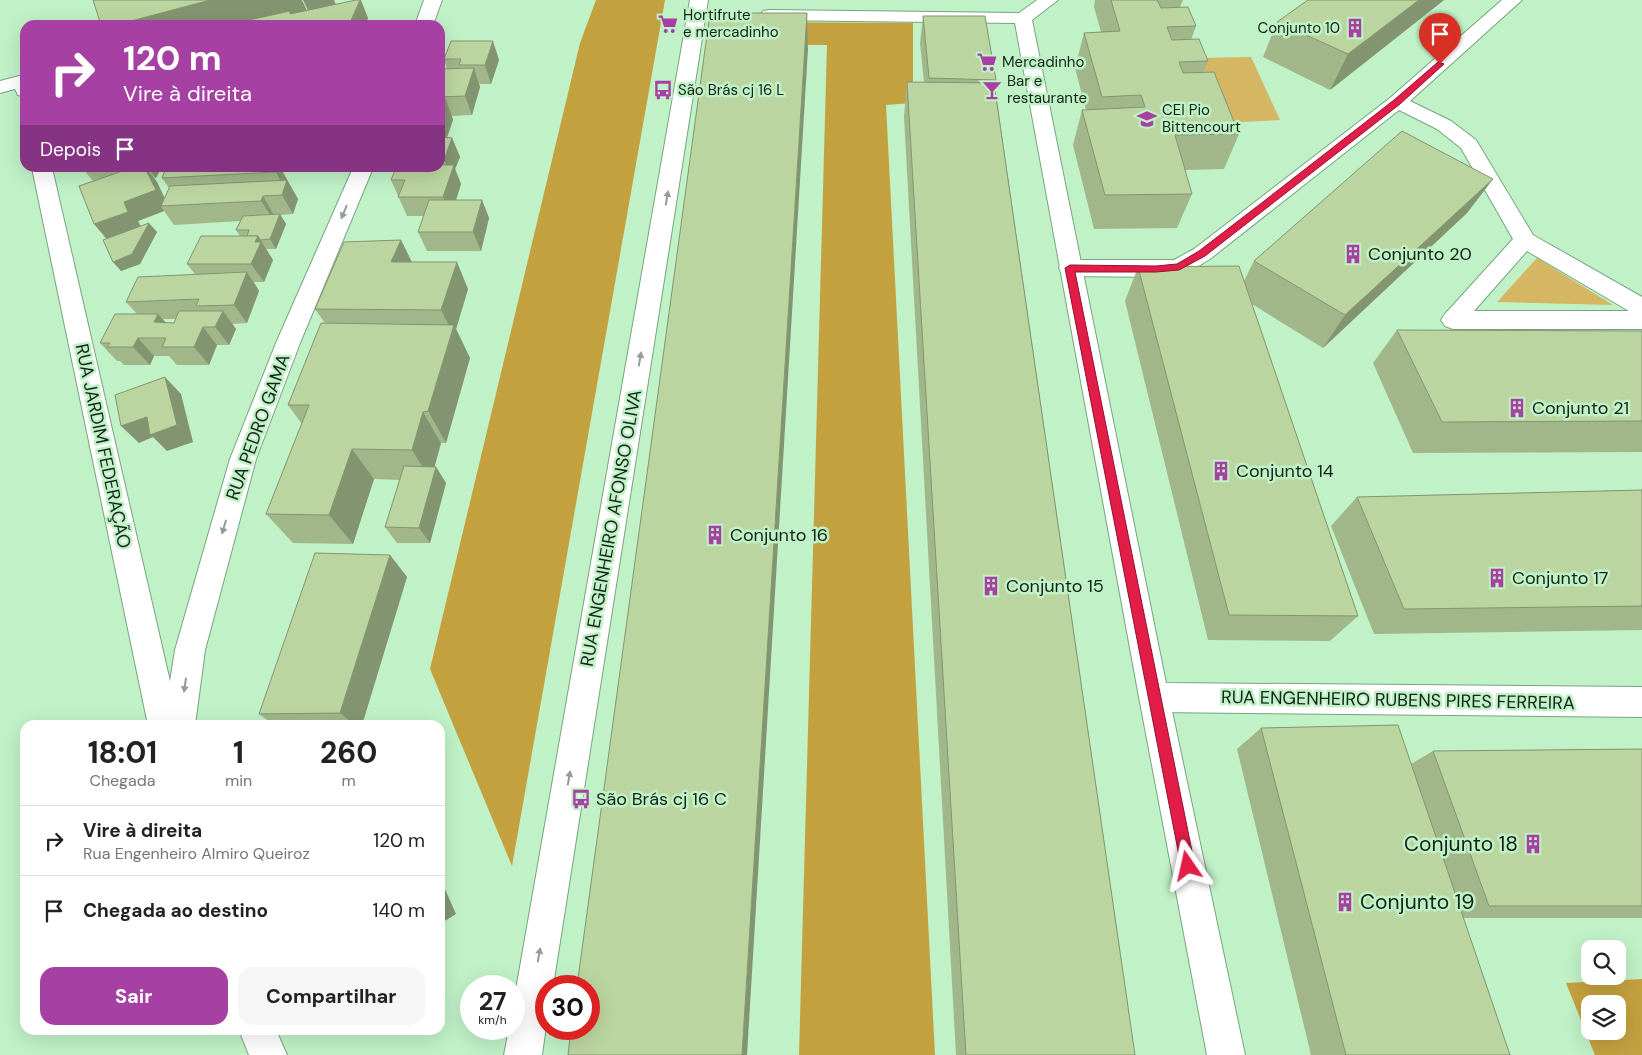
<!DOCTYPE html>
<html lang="pt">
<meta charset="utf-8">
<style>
:root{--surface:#fff;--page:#f6f6f6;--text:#222;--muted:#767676;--line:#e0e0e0;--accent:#a740a3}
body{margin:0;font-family:"DM Sans",sans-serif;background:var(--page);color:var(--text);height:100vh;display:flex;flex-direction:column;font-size:19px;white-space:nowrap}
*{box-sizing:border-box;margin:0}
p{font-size:16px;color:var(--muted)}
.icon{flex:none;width:28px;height:28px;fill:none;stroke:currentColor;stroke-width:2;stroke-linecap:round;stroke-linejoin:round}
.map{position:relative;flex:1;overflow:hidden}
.side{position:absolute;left:20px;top:720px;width:425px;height:315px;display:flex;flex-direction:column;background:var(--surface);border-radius:15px;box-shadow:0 5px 20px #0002}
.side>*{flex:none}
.banner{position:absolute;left:20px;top:20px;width:425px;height:152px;border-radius:15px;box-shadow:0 5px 20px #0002;background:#a740a3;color:#fff;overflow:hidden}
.fabs{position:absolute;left:1581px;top:940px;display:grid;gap:10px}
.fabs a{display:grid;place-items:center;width:45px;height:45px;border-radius:10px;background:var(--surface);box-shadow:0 5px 20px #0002;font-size:25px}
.speed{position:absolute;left:460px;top:975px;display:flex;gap:10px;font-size:25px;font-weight:700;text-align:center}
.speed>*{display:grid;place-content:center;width:65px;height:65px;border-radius:50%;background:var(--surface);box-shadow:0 5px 20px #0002;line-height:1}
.speed small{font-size:12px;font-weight:400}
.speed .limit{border:8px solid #d22;background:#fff;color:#111}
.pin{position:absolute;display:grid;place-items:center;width:42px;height:42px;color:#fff;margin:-51px -21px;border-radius:50% 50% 50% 0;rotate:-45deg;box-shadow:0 0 5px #0007}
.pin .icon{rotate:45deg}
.me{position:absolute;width:55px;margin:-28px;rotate:349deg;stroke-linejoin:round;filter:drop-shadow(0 0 4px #0008)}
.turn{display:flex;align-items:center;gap:18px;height:105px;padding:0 20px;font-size:22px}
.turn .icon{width:65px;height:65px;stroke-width:2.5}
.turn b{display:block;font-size:35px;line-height:42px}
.then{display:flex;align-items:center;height:48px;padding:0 20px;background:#0003;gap:10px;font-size:19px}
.eta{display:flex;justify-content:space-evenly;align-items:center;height:85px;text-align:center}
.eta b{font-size:30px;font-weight:700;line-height:35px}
.button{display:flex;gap:10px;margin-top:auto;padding:10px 20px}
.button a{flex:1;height:58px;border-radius:15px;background:var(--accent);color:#fff;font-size:20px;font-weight:700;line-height:58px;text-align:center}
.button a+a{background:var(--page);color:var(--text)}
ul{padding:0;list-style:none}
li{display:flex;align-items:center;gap:15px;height:70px;padding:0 20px;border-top:1px solid var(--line)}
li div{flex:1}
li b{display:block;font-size:19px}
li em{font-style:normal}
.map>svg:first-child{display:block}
</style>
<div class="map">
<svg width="1642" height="1055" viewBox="0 0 1642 1055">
<rect width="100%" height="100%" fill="#c0f1c7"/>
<g fill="#d5b663">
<path d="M1251,57L1280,120L1224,123L1200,58Z"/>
<path d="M1537,258L1613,305L1497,302Z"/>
</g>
<g fill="#c4a13f" fill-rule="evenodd">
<path d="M596,0H665L512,866L430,669L580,43Z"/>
<path d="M717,22L913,23V103L886,105L935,1055H799L827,45L715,44Z"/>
<path d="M1642,979V1055H1595L1566,983ZM1590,1004H1618V1031H1590Z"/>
</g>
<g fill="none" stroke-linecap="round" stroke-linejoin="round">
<defs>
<g id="street">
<path d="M1502,0H1522L1410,101L1451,121L1476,140L1533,235L1642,297V329H1453L1445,326L1441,320L1445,314L1513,239L1461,148L1437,129L1399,110L1210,259L1187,273L1179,275L1156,277L1070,276L1062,274L1059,268L1062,262L1070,260H1174L1194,249L1390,98ZM1527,251L1629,311H1474Z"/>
<path d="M23,75L25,76V97L18,95L15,89L0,93V81Z"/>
<path d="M32,168H52L180,725H148Z"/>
<path d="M1154,682L1165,687L1169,697L1245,1055H1207L1139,697L1143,687Z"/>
</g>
<g id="secondary">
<path d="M424,0H442L433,25H415Z"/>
<path d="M690,0H708L553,986H546V1026L542,1055H504L509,1029H514V1001Z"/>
<path d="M1037,0H1058L1032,20L1166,683L1642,687V717L1154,712L1143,707L1139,697L1015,23L769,20L763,19L760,15L763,11L769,10L1019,13Z"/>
<path d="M353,168H373L300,343L256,459L205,650L195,725H163L175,650L230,459L276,343Z"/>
<path d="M239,1030H276L287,1055H249Z"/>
</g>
</defs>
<use href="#street" stroke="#77a57f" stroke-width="2"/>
<use href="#secondary" stroke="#77a57f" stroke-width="2"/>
<use href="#street" fill="#fff" fill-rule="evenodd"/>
<use href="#secondary" fill="#fff" fill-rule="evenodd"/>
</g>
<g fill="#a1b78a" fill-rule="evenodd">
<path d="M1095,0H1183L1180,7L1196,26L1191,40L1208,61L1204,72L1239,134L1224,169L1185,170L1192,194L1177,228L1094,229L1073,145L1082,110H1086L1075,68L1084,33L1101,32L1094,7Z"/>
<path d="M1308,0H1444L1330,90L1263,57L1277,22Z"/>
<path d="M923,16L996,80L995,87L1135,1055H956L904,117L907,82H924L920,43Z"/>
<path d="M444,59L499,60L491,84H479L480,87L472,115L452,116L453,120L447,137L452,138L460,157L455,169L461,184L456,200H482L489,218L481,251H427L418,232L424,216H407L391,180L395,170L394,168H440V69H447Z"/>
<path d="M82,168H161L156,178H154L157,182L164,198L169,188L162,178L166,168H294L293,169L282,170L298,199L293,214L280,215L286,224L276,249H266L273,260L264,282H254L259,291L247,323L232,324L236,329L229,345H217L209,365H177L169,356H154L150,365H124L120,361H117L100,343L137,314L126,302L195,274L187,264L240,236L236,230L240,221L174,225L164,211L138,221L141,226L157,232L140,264L121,271L106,239L93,181ZM163,319H176L174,323H166Z"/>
<path d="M1493,179L1467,213L1323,348L1252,304L1358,616L1330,641L1208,640L1125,301L1138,267L1244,281L1254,261Z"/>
<path d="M401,240L412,262L468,289L456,329L470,358L446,443H441L434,467H436L446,483L430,543H397L385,527L400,480L374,479L353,544L293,543L266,514L302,424L288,405L325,323L315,309Z"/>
<path d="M1397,330L1642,331V452L1413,453L1373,363Z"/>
<path d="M1642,490V630L1374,634L1331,526L1357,497Z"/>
<path d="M390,555L407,577L362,725H274L259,714Z"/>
<path d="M1261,728L1411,764L1433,751L1642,749V918H1463L1510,1055H1311L1237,749Z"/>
</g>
<g fill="#839570">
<path d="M210,0H302L308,13L265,25H116Z"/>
<path d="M303,0H334L340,14L313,21Z"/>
<path d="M360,0H361L368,18L366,25H349Z"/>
<path d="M1419,0H1444L1330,90L1348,54Z"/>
<path d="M807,13L808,49L747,1055H742Z"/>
<path d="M493,41L499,60L491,84L485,65Z"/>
<path d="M474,68L480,87L472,115L465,96Z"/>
<path d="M446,100L453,120L444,146L440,136V117Z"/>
<path d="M452,138L460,157L455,169L461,184L451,216L443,197L450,176L444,160Z"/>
<path d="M145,168H146L157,182L168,205L161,206L164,211L138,221L143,231L110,243L94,224L124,202Z"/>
<path d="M148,168H161L156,178Z"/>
<path d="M266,168H280L298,199L293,214L282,195L284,187L276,172Z"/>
<path d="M1493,179L1467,213L1323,348L1345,315Z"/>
<path d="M263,196L274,215L273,219L261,201Z"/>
<path d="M482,200L489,218L481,251L473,232Z"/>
<path d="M280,214L286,224L276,249L270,239Z"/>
<path d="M149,223L157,232L140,264L121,271L113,262Z"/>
<path d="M258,236L273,260L264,282L251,264L255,242Z"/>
<path d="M401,240L414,267L391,262Z"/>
<path d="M457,262L468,289L456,329L470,358L446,443L428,411L452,332L441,310Z"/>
<path d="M247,272L259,291L247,323L234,305Z"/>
<path d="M223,311L236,329L229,345L215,327Z"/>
<path d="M158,314L174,332L154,322Z"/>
<path d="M203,327L217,345L209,365L194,347Z"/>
<path d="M138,338L154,356L150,365L133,347Z"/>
<path d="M165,377L181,394L193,442L167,451L153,437L139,443L121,426Z"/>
<path d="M423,412L441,443L431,480L412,450Z"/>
<path d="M352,449L374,479L353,544L329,515Z"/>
<path d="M436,467L446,483L430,543L419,528Z"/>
<path d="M390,555L407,577L362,725H355L340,713Z"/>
<path d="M440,878L456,914L440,924Z"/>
</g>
<g fill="#bbd5a0" stroke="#839570">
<path d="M93,0H210L116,25H101Z"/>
<path d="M356,0H360L349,25H226L290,11V14Z"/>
<path d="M1111,0H1157L1161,8L1188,7L1196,26L1167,27L1172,40L1199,39L1208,61L1179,62L1183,73L1214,72L1239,134L1175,135L1192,194L1105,195L1082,110L1145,107L1141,95L1102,97L1084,33L1120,31Z"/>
<path d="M1308,0H1419L1348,54L1277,22Z"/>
<path d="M710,13H807L742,1055H568L571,1029H589V986H577Z"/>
<path d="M923,16H985L996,80L929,78Z"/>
<path d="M451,41H493L485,65H459L461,59H444Z"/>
<path d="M474,68L465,96L440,97V69Z"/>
<path d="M907,82L994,83L1135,1055H966Z"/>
<path d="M446,100L440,117V101Z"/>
<path d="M1402,131L1493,179L1345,315L1254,261Z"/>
<path d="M440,137L452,138L444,160H440Z"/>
<path d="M440,165H454L443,197H398L405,180H391L395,170H408L409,168H440Z"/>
<path d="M131,168H145L156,190L124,202L128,212L94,224L79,186Z"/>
<path d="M166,168H277L276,172L162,178Z"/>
<path d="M287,180L282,195L263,196L261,201L161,206L170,186Z"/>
<path d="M429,200H482L473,232H418Z"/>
<path d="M280,214L270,239L260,240L258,236H247L249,230H236L243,216Z"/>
<path d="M149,223L132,254L113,262L103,240Z"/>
<path d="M201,236H258L255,242H261L251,264H187Z"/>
<path d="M401,240L391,262H457L441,310L315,309L344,242Z"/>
<path d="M1239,266L1358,616L1229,615L1138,267Z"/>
<path d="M247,272L234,305L196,306L199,299L126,302L138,277Z"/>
<path d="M179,311H223L215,327H203L194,347H162L166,338H138L133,347H107L110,343H100L115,314H158L154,322L174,323Z"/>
<path d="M321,323L454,325L428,411L423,412L412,450L352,449L329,515L266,514L309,405H288Z"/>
<path d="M1397,330L1642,331V421L1442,422Z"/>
<path d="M165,377L177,425L150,435L147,417L121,426L115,395Z"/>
<path d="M404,466L436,467L419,528L385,527Z"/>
<path d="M1642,490V606L1404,609L1357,497Z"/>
<path d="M315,553L390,555L340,713L259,714Z"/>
<path d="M1398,725L1510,1055H1346L1261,728Z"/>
<path d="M1642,749V906H1489L1433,751Z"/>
</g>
<defs><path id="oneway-solid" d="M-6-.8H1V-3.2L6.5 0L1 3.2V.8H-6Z" transform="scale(1.25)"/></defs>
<g fill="#949c96">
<use href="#oneway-solid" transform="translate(667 198) rotate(-80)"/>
<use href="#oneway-solid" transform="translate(344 212) rotate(113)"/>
<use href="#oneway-solid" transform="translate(640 359) rotate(-80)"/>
<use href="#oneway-solid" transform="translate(224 527) rotate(106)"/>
<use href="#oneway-solid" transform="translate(185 685) rotate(98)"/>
<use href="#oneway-solid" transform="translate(569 778) rotate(-80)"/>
<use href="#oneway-solid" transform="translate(539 955) rotate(-80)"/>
</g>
<path fill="#e11d48" stroke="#92132f" d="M1438,62L1444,64L1400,104L1205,256L1179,270L1156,272H1075L1195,866L1193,871L1188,874L1183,871L1181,866L1065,268L1070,265L1156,266L1177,264L1199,251L1259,205L1394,100Z"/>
<defs>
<symbol id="supermarket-bare" viewBox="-9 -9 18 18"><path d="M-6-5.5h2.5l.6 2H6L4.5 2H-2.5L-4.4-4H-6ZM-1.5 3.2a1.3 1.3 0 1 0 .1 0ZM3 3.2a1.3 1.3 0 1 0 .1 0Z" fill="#a740a3" stroke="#c0f1c7" stroke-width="2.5" paint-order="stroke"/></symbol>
<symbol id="building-bare" viewBox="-9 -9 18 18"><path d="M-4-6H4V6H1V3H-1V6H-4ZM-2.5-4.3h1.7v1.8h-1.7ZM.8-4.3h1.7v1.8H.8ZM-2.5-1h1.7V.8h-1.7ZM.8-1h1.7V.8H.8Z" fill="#a740a3" stroke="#c0f1c7" stroke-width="2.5" paint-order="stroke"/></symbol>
<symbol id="bus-bare" viewBox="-9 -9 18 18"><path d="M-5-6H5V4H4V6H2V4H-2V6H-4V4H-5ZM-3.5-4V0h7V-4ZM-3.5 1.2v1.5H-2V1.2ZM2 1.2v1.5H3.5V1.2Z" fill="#a740a3" stroke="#c0f1c7" stroke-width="2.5" paint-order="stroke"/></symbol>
<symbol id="bar-bare" viewBox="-9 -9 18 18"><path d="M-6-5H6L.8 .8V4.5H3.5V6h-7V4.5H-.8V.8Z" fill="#a740a3" stroke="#c0f1c7" stroke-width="2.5" paint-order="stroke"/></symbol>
<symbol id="school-bare" viewBox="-9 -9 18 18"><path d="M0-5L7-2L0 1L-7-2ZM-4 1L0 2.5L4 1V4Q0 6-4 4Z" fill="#a740a3" stroke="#c0f1c7" stroke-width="2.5" paint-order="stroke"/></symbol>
</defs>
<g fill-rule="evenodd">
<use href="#supermarket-bare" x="654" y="10" width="28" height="28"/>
<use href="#building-bare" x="1341" y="14" width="28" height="28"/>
<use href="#supermarket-bare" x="973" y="48" width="28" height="28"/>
<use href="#bus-bare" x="649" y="76" width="28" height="28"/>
<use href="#bar-bare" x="978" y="76" width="28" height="28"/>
<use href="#school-bare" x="1133" y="105" width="28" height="28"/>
<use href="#building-bare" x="1339" y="240" width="28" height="28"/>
<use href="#building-bare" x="1503" y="394" width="28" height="28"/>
<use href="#building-bare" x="1207" y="457" width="28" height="28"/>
<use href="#building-bare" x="701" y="521" width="28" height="28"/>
<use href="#building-bare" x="1483" y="564" width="28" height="28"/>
<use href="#building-bare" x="977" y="572" width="28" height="28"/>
<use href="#bus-bare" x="567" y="785" width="28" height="28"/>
<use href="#building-bare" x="1519" y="830" width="28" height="28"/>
<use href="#building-bare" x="1331" y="888" width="28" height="28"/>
</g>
<g text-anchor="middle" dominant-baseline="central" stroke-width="5" stroke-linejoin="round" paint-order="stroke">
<g font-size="15" fill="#112415" stroke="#c0f1c7" text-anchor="start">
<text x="683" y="15">Hortifrute<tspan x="683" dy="17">e mercadinho</tspan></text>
<text x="1340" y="28" text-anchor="end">Conjunto 10</text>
<text x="1002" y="62">Mercadinho</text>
<text x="1007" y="81">Bar e<tspan x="1007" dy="17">restaurante</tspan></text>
<text x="678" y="90">São Brás cj 16 L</text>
<text x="1162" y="110">CEI Pio<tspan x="1162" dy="17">Bittencourt</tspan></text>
</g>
<g font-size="18" fill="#112415" stroke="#c0f1c7" text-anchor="start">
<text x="1368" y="254">Conjunto 20</text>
<text x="1532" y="408">Conjunto 21</text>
<text x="1236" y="471">Conjunto 14</text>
<text x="730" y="535">Conjunto 16</text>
<text x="1512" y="578">Conjunto 17</text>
<text x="1006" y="586">Conjunto 15</text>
<text x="596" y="799">São Brás cj 16 C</text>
</g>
<g font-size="18" fill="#112415" stroke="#c0f1c7">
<text transform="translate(258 427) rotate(-70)">RUA PEDRO GAMA</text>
<text transform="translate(103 446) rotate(78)">RUA JARDIM FEDERAÇÃO</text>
<text transform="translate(611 528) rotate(-80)">RUA ENGENHEIRO AFONSO OLIVA</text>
<text transform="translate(1398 700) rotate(1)">RUA ENGENHEIRO RUBENS PIRES FERREIRA</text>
</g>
<g font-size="21" fill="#112415" stroke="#c0f1c7" text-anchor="end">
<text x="1518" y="844">Conjunto 18</text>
<text x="1360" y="902" text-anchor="start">Conjunto 19</text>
</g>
</g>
</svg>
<div class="fabs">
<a><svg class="icon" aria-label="search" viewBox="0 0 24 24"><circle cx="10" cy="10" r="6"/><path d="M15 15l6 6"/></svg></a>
<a><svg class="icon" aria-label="layers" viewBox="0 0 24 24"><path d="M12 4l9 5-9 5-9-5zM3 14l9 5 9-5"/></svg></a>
</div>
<div class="speed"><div>27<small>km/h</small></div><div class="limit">30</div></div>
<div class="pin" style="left:1440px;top:64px;background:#d93025"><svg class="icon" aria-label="arrive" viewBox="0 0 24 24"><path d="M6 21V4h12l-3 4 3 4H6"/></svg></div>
<svg class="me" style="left:1188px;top:866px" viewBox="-20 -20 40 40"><path d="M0-17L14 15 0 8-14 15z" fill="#e11d48" stroke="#fff" stroke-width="4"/></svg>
<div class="banner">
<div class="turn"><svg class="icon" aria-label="right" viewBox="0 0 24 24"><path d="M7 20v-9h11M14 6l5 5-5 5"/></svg><div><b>120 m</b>Vire à direita</div></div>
<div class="then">Depois<svg class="icon" aria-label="arrive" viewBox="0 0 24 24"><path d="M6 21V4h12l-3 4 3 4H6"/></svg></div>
</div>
<section class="side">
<div class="eta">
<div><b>18:01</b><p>Chegada</p></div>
<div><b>1</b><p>min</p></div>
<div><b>260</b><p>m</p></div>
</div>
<ul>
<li><svg class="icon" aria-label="right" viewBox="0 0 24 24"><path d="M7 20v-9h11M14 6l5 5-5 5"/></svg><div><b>Vire à direita</b><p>Rua Engenheiro Almiro Queiroz</p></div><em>120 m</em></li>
<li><svg class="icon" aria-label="arrive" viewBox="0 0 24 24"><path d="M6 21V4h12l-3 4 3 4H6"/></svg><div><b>Chegada ao destino</b></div><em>140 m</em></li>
</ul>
<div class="button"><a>Sair</a><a>Compartilhar</a></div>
</section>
</div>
